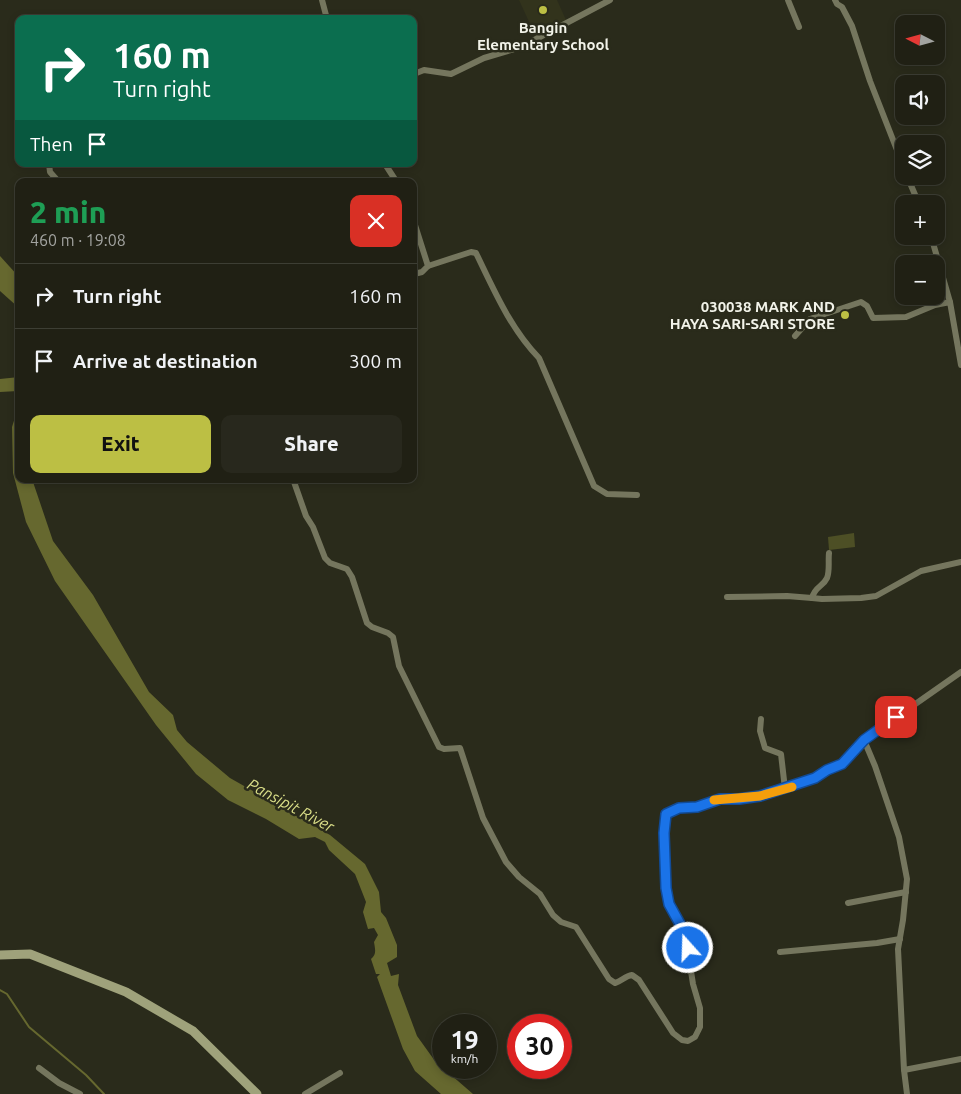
<!DOCTYPE html>
<meta charset="utf-8">
<style>
:root{--surface:#202014;--page:#28281d;--text:#f1f3f6;--muted:#a2a3a0;--line:#3d3e34;--accent:#bcbf44}
body{margin:0;font-family:Ubuntu,sans-serif;background:var(--page);color:var(--text);height:100vh;display:flex;flex-direction:column;font-size:19px;white-space:nowrap}
*{box-sizing:border-box;margin:0}
p{font-size:16px;color:var(--muted)}
.icon{flex:none;width:28px;height:28px;fill:none;stroke:currentColor;stroke-width:2;stroke-linecap:round;stroke-linejoin:round}
.map{position:relative;flex:1;overflow:hidden}
.sheet{position:absolute;left:15px;top:178px;width:402px;height:305px;display:flex;flex-direction:column;background:var(--surface);border-radius:10px;box-shadow:0 2px 8px #0003,0 0 0 1px var(--line)}
.sheet>*{flex:none}
.hud{position:absolute;left:15px;top:15px;width:402px;height:152px;border-radius:10px;box-shadow:0 2px 8px #0003,0 0 0 1px var(--line);background:#0b6e4f;color:#fff;overflow:hidden}
.needle{width:32px;rotate:276deg}
.tools{position:absolute;left:895px;top:15px;display:grid;gap:10px}
.tools a{display:grid;place-items:center;width:50px;height:50px;border-radius:10px;background:var(--surface);box-shadow:0 2px 8px #0003,0 0 0 1px var(--line);font-size:25px}
.speed{position:absolute;left:432px;top:1014px;display:flex;gap:10px;font-size:25px;font-weight:700;text-align:center}
.speed>*{display:grid;place-content:center;width:65px;height:65px;border-radius:50%;background:var(--surface);box-shadow:0 2px 8px #0003,0 0 0 1px var(--line);line-height:1}
.speed small{font-size:12px;font-weight:400}
.speed .limit{border:8px solid #d22;background:#fff;color:#111}
.pin{position:absolute;display:grid;place-items:center;width:42px;height:42px;color:#fff;margin:-21px;border-radius:10px;box-shadow:0 2px 8px #0006}
.me{position:absolute;width:55px;margin:-28px;rotate:340deg;stroke-linejoin:round;filter:drop-shadow(0 0 4px #0008)}
.turn{display:flex;align-items:center;gap:18px;height:105px;padding:0 15px;font-size:22px}
.turn .icon{width:65px;height:65px;stroke-width:2.5}
.turn b{display:block;font-size:35px;line-height:42px}
.then{display:flex;align-items:center;height:48px;padding:0 15px;background:#0003;gap:10px;font-size:19px}
.round{display:grid;place-items:center;flex:none;width:52px;height:52px;border-radius:10px;background:var(--page)}
.summary{display:flex;align-items:center;justify-content:space-between;height:85px;padding:0 15px}
h1{font-size:30px;font-weight:800;line-height:38px;color:#1e9e55}
.button{display:flex;gap:10px;margin-top:auto;padding:10px 15px}
.button a{flex:1;height:58px;border-radius:10px;background:var(--accent);color:#111;font-size:20px;font-weight:800;line-height:58px;text-align:center}
.button a+a{background:var(--page);color:var(--text)}
ul{padding:0;list-style:none}
li{display:flex;align-items:center;gap:15px;height:65px;padding:0 15px;border-top:1px solid var(--line)}
li div{flex:1}
li b{display:block;font-size:19px}
li em{font-style:normal}
.map>svg:first-child{display:block}
</style>
<div class="map">
<svg width="961" height="1094" viewBox="0 0 961 1094">
<rect width="100%" height="100%" fill="#2a2b1b"/>
<path fill="#32331c" d="M519,0H557L566,20L536,37Z"/>
<path fill="#4d4f25" d="M854,533L855,547L829,550L828,537Z"/>
<g fill="#66682f">
<path d="M0,256L19,277V308L0,291Z"/>
<path d="M19,377L18,391L0,392V379Z"/>
<path d="M19,405V479H32L53,541L93,595L149,692L173,715L177,730L187,742L230,778L330,835L365,864L379,892L381,912L386,918L397,945V957L387,963L391,976L399,974L398,985L417,1036L435,1061L473,1094H441L415,1071L403,1049L377,977L380,974H376L371,959C377,954 375,949 374,942L378,935L374,928L368,929L363,912L366,902L355,874L329,850L325,842L315,837L299,839L266,819L228,800L196,774L156,725L55,581L26,522L13,473L12,427Z"/>
</g>
<g fill="none" stroke-linecap="round" stroke-linejoin="round">
<path stroke="#66682f" stroke-width="2" d="M0,990L7,994L29,1027L86,1075L104,1094"/>
<g stroke="#75765e" stroke-width="6">
<path d="M322,0L327,19"/>
<path d="M788,0L799,27"/>
<path d="M835,0L837,4L842,7L852,26L870,81L904,168"/>
<path d="M414,74L424,70L451,74L484,58L521,47L610,0"/>
<path d="M49,164L50,172L58,181"/>
<path d="M385,164L396,181"/>
<path d="M907,176L919,204"/>
<path d="M414,222L428,266L422,272L414,274"/>
<path d="M931,236L950,302"/>
<path d="M428,266L471,252L476,253C494,290 510,328 539,358L594,486L607,494L637,495"/>
<path d="M795,336L810,319L861,302L867,306L873,318L906,317L935,305L950,302L961,365"/>
<path d="M293,479L306,516L313,527L325,558L330,563L347,569L352,577L367,623L372,627L388,633L393,637L399,666L439,747L444,749L460,748L483,818L506,862L519,877L540,894L553,915L561,922L576,927L609,979L615,983C622,981 625,976 632,975L639,980L673,1033L682,1040L688,1041L695,1037L700,1027V1008L693,984L685,933L669,904L666,888L664,833L666,814L679,807H697L720,799H739L761,796L815,778L827,770L842,763L864,740L961,672"/>
<path d="M829,553C828,560 830,571 827,578C823,587 815,586 812,598L822,599L861,598L876,596L921,571L961,562"/>
<path d="M727,597L787,596L812,598"/>
<path d="M761,719L760,731L765,748L781,754L785,789"/>
<path d="M864,740L875,766L899,837L907,879L903,920L898,949L904,1070L907,1094"/>
<path d="M848,903L906,892"/>
<path d="M780,952L877,943L900,939"/>
<path d="M39,1068L59,1083L80,1094"/>
<path d="M904,1070L961,1059"/>
<path d="M305,1094L340,1073"/>
</g>
<path stroke="#9fa27b" stroke-width="9" d="M0,955L30,954L126,992L193,1031L257,1094"/>
</g>
<g fill="none" stroke-linecap="round" stroke-linejoin="round">
<defs>
<path id="route" d="M688,948L685,933L669,904L666,888L664,833L666,814L679,808L697,807L720,799H739L760,796L815,778L827,770L842,764L864,740L896,717"/>
</defs>
<use href="#route" stroke="#114b97" stroke-width="12"/>
<use href="#route" stroke="#1a73e8" stroke-width="9"/>
<path stroke="#f59e0b" stroke-width="9" d="M714,800L760,796L792,787"/>
</g>
<g fill="#bcbf44" stroke="#2a2b1b" stroke-width="2">
<circle cx="543" cy="10" r="5"/>
<circle cx="845" cy="315" r="5"/>
</g>
<g text-anchor="middle" dominant-baseline="central" stroke-width="5" stroke-linejoin="round" paint-order="stroke">
<g font-size="15" font-weight="bold" fill="#f2f3e9" stroke="#2a2b1b">
<text x="543" y="27">Bangin<tspan x="543" dy="17">Elementary School</tspan></text>
<text x="835" y="306" text-anchor="end">030038 MARK AND<tspan x="835" dy="17">HAYA SARI-SARI STORE</tspan></text>
</g>
<g font-size="16" font-style="italic" fill="#dade88" stroke="#2a2b1b">
<text transform="translate(291 805) rotate(28)">Pansipit River</text>
</g>
</g>
</svg>
<div class="tools">
<a><svg class="needle" viewBox="-14 -14 28 28"><path d="M0-13l5 13h-10z" fill="#e53935"/><path d="M0 13l5-13h-10z" fill="#a2a3a0"/></svg></a>
<a><svg class="icon" aria-label="sound" viewBox="0 0 24 24"><path d="M4 9h4l5-4v14l-5-4H4zM17 9q2 3 0 6"/></svg></a>
<a><svg class="icon" aria-label="layers" viewBox="0 0 24 24"><path d="M12 4l9 5-9 5-9-5zM3 14l9 5 9-5"/></svg></a>
<a>+</a>
<a>−</a>
</div>
<div class="speed"><div>19<small>km/h</small></div><div class="limit">30</div></div>
<div class="pin" style="left:896px;top:717px;background:#d93025"><svg class="icon" aria-label="arrive" viewBox="0 0 24 24"><path d="M6 21V4h12l-3 4 3 4H6"/></svg></div>
<svg class="me" style="left:688px;top:948px" viewBox="-20 -20 40 40"><circle r="17" fill="#1a73e8" stroke="#fff" stroke-width="3"/><path d="M0-11L8 9 0 5-8 9z" fill="#fff"/></svg>
<div class="hud">
<div class="turn"><svg class="icon" aria-label="right" viewBox="0 0 24 24"><path d="M7 20v-9h11M14 6l5 5-5 5"/></svg><div><b>160 m</b>Turn right</div></div>
<div class="then">Then<svg class="icon" aria-label="arrive" viewBox="0 0 24 24"><path d="M6 21V4h12l-3 4 3 4H6"/></svg></div>
</div>
<section class="sheet">
<div class="summary"><div><h1>2 min</h1><p>460 m · 19:08</p></div><a class="round" style="background:#d93025;color:#fff"><svg class="icon" aria-label="close" viewBox="0 0 24 24"><path d="M6 6l12 12M18 6L6 18"/></svg></a></div>
<ul>
<li><svg class="icon" aria-label="right" viewBox="0 0 24 24"><path d="M7 20v-9h11M14 6l5 5-5 5"/></svg><div><b>Turn right</b></div><em>160 m</em></li>
<li><svg class="icon" aria-label="arrive" viewBox="0 0 24 24"><path d="M6 21V4h12l-3 4 3 4H6"/></svg><div><b>Arrive at destination</b></div><em>300 m</em></li>
</ul>
<div class="button"><a>Exit</a><a>Share</a></div>
</section>
</div>
